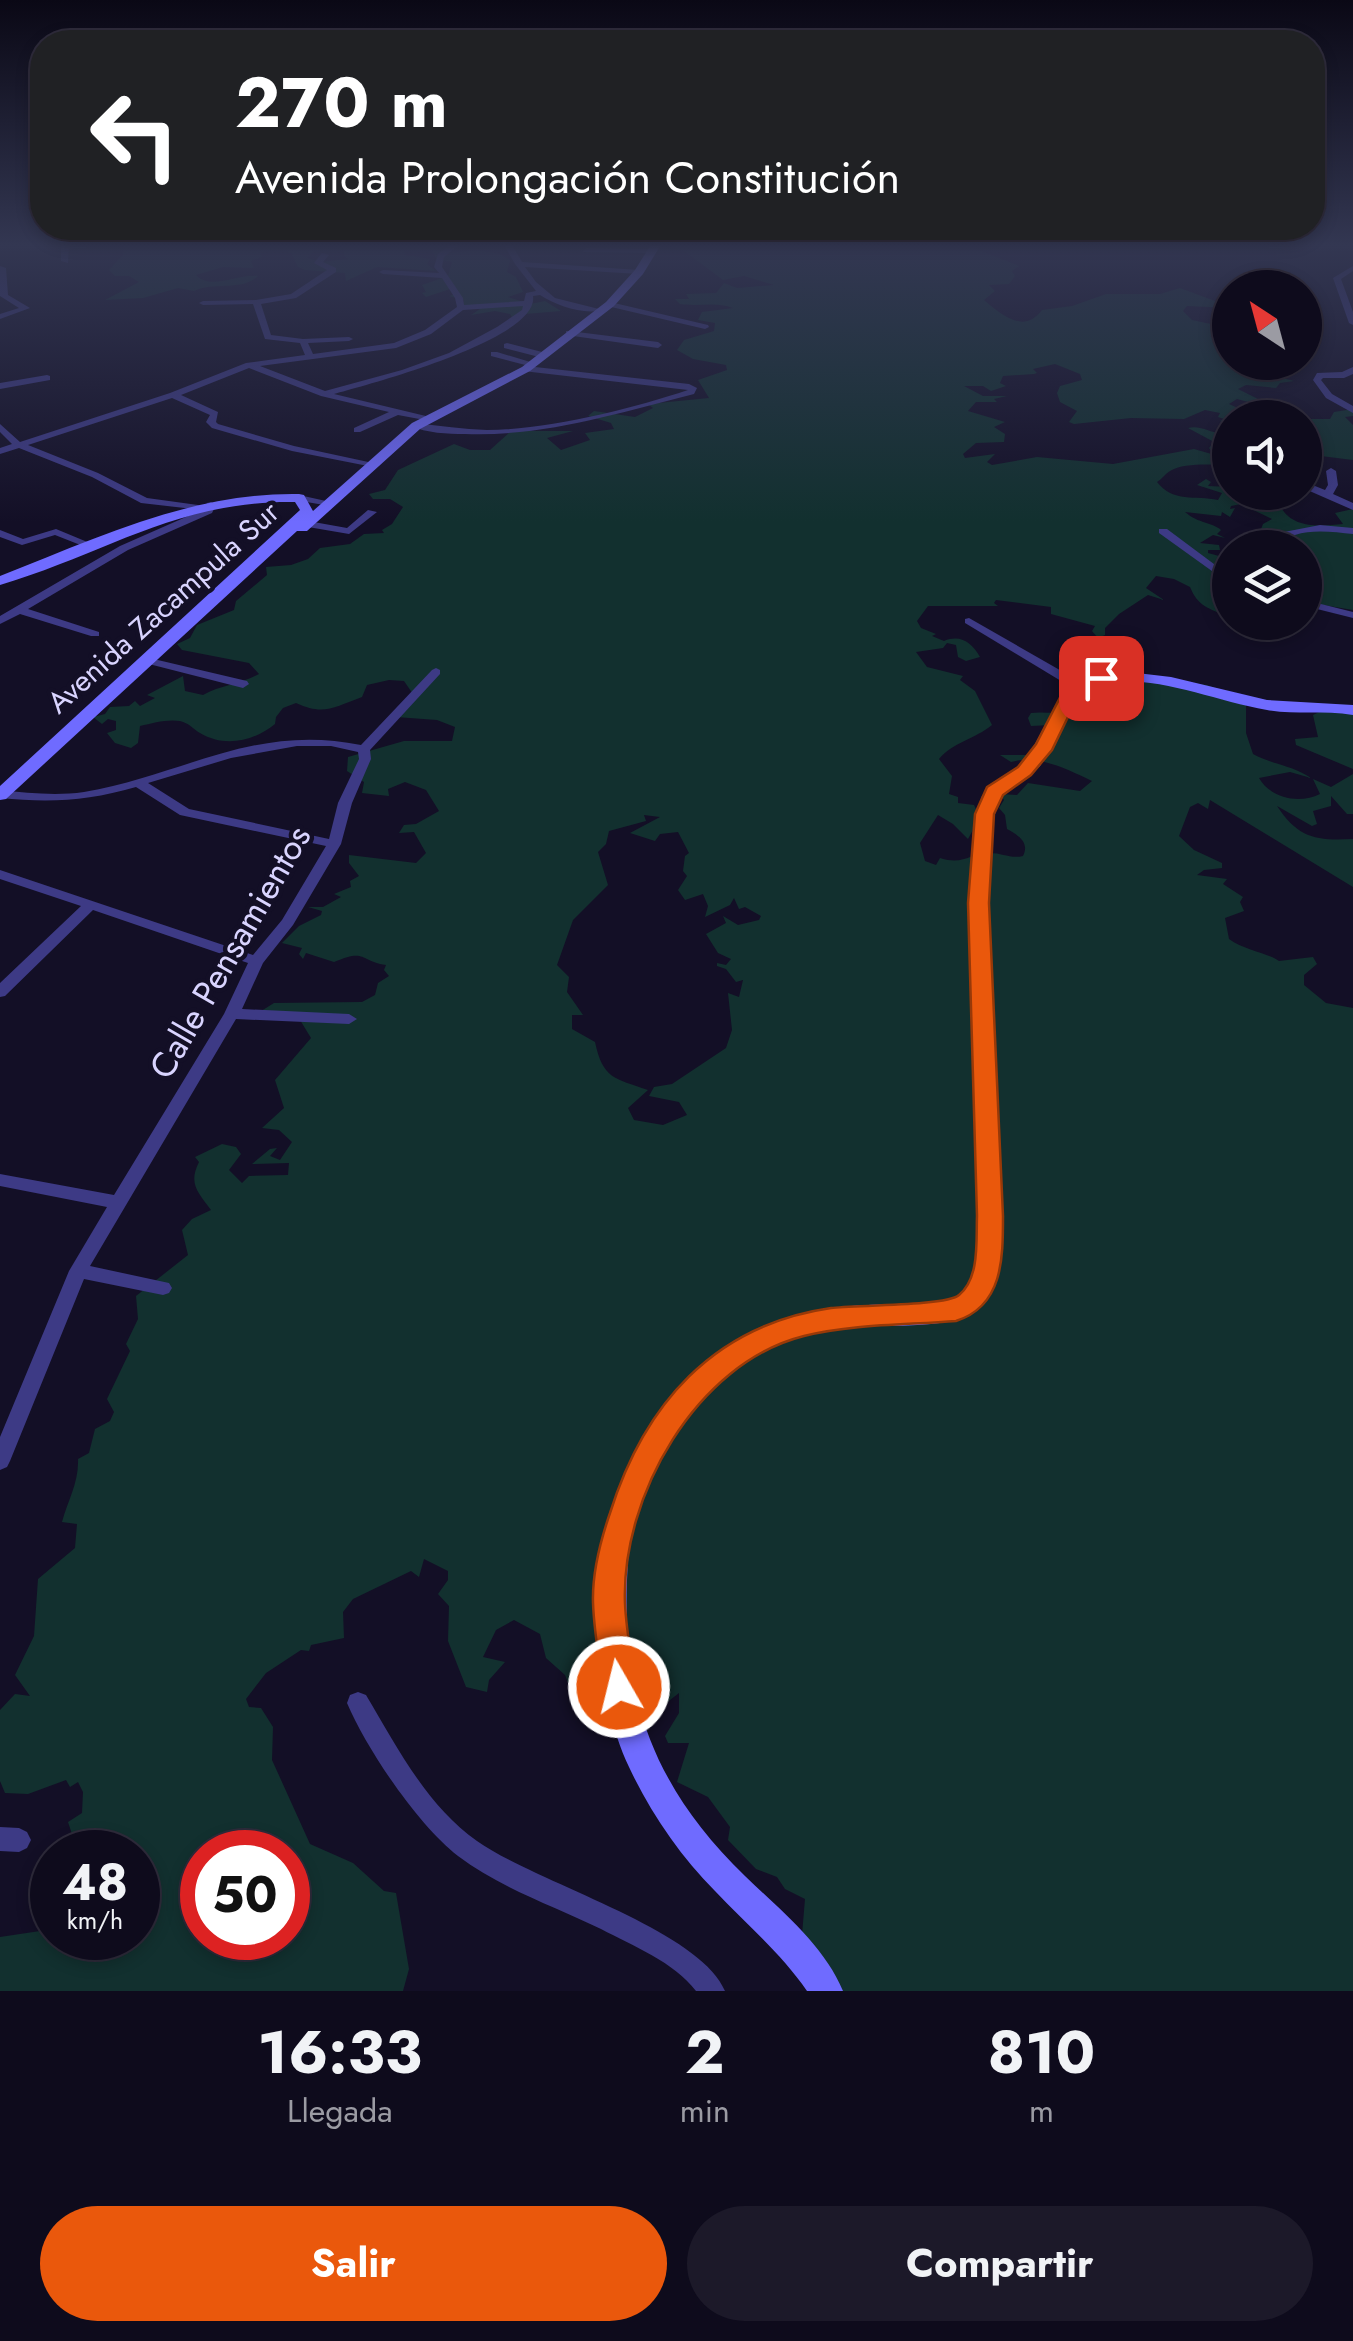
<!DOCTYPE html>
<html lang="es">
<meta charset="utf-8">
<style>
:root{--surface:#0e0b1c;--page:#1c1929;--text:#f1f3f6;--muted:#9b9ba3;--line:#2e2b3b;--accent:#ea580c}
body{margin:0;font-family:Jost,sans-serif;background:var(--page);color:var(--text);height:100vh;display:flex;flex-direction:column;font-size:38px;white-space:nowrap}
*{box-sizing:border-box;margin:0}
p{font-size:32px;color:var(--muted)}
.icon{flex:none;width:55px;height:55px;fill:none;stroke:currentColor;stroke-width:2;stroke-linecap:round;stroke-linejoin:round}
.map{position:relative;height:1991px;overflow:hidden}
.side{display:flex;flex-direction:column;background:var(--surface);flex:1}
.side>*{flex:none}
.top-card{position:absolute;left:30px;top:30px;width:1295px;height:210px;border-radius:40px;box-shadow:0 5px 15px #0003,0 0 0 2px var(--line);background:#202124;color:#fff;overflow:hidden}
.needle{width:65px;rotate:324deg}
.controls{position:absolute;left:1212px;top:270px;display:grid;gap:20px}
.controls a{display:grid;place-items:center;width:110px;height:110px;border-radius:50%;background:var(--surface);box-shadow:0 5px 15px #0003,0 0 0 2px var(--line);font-size:50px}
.speed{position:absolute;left:30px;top:1830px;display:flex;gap:20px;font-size:50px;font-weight:700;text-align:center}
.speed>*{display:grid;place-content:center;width:130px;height:130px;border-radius:50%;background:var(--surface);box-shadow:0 5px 15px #0003,0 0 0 2px var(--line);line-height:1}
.speed small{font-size:25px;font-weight:400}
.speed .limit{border:15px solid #d22;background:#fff;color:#111}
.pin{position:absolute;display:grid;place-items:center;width:85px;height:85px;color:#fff;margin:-42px;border-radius:20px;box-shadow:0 5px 15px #0006}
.me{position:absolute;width:110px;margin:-55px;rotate:352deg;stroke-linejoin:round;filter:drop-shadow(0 0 8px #0008)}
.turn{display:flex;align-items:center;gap:35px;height:210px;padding:0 40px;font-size:45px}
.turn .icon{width:130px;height:130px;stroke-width:2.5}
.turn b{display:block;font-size:70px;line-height:85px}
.eta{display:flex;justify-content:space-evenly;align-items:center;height:170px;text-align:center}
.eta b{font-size:60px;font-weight:700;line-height:70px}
.button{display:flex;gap:20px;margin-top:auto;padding:20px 40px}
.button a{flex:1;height:115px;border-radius:60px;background:var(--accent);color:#fff;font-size:40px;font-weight:700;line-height:115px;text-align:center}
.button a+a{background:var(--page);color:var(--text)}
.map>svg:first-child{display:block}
</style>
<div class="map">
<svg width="1353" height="1991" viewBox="0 0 1353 1991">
<rect width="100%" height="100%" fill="#130f26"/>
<g fill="#12302f" fill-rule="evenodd">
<path d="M300,243L315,250L307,258L322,262L348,259L344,256V250L329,247L367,245L384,250L414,243H443L449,253L477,250L500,254L510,260L507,272L516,277L523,292L508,297L530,304L545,301L561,311L525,314L514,321L510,314L495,311L471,315L480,309H462L464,300L449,296L459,293L453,288L426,297L422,293L426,292L422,285L448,276L452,262L436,258L432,250H404L405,255L430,259L427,264L436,271L377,267L346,281L345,273L305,270L298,267L291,253L280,248L260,252L262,257L251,261L254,268L223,267L196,275C211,291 238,273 258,276C241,292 214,281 194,291L178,288L143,298L105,300L139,282L129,276H115L109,270L123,255L124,244Z"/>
<path d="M662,243H961L1019,266L1012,271L1015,276L1009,284L989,285L995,291L984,300C1003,316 1024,334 1042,310L1072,306L1106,294H1160L1180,288L1215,301L1230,300V308L1187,306L1183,311L1192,320L1230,328V338L1210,336L1214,338L1216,350H1230L1226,361L1229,364L1294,381L1280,383L1276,388L1246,385L1238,389L1262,401L1252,403L1237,399L1229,404L1242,410L1258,404L1303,417L1230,418V426L1220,421L1224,419L1218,417L1220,413L1205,410L1184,419L1131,418L1074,424L1069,422L1077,411L1060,402L1057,393L1060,386L1082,380L1080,374L1055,364L1033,369L1037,373L1034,374L1003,376L1000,383L1006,386L991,391L983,386H964L983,396H1007L994,399L997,402H976L968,411L1005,422L994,427L1005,434L1004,442L976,443L963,454L965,458L995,454L987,462L992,465L1037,457L1113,464L1194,449L1215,455L1209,448L1214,442L1188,428C1204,424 1214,438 1230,431V465C1214,465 1184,462 1170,471C1165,474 1162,479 1157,482C1173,503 1195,495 1218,500L1222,493L1197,485L1206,479L1211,482L1208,486L1230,487V492L1256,493L1278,501C1288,528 1315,527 1343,524L1335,513L1353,509V610L1305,602V548L1259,546L1265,538L1260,532L1263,524L1272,519L1241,504L1231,506L1230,509L1235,508L1230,517L1222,512L1221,516L1185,512C1199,524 1212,522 1221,530L1217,534L1225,538L1213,535L1200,543L1219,545L1220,550H1208V553L1230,559V585L1220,586L1230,597V617C1207,608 1198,606 1190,587L1174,579L1156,576L1146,588L1164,600L1148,595L1119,614L1105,628V635L1098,638L1092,631L1095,626L1051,614V607L996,600L994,603L998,606H928L917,621L921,628L936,634L932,636L944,641C961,634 972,643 980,657L966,661L958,657L956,645L947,643L943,648L916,652L927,667L963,676L960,680L975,691L992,725C975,739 953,742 939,759L952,776L949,794L958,797V803L974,805L980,817L968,839L953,824L938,815L920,843L925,861L936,865L940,858C965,866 970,852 990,853C1002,853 1011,859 1023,856C1030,842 1018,835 1007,829L1005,815L999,808L1004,800L1000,794L1017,795L1028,783L1080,791L1092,781C1067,769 1037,754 1011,762L1000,755H1027L1044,747L1051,725L1031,726L1028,718L1031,713C1045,711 1055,715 1069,711L1064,706L1101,672L1207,685L1246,700V733L1253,754C1273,765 1292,765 1311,778L1290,772L1259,778C1271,799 1300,804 1320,794L1313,779L1331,787L1353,774V814H1347L1331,796V806L1313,811L1317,824L1312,826L1277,806C1298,838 1316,841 1353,839V887L1210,800L1208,809L1198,803L1190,807L1179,836L1194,850L1222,863V868L1204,870L1197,875L1227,879L1223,884L1243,897L1240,902L1244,911L1225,918L1229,939C1244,950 1268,953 1279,961L1313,957L1317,964L1304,975V985L1326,1003L1353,1008V1991H830L802,1935L805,1899L785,1889L777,1877L756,1869L728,1840L730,1827L708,1797L677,1782L689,1743H668L665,1736L679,1713V1693L661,1707L641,1700L636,1705L617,1706L599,1690L575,1701L565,1675L546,1658L540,1634L514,1620L496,1630L483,1657L505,1662L489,1680L487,1692L466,1687L448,1641L449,1606L438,1594L448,1580V1571L424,1559L419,1577L411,1571L353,1599L343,1612L344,1638L311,1645L309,1651L301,1650L266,1673L246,1699L249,1707L261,1708L273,1727L272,1760L310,1844L353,1863L384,1891L396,1893L409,1969L403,1991H0V1937L40,1931L52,1901V1938H138V1852H78L68,1822L82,1813L83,1792L78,1782L70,1787L66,1780L28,1794L5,1793L0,1781V1710L15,1694L30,1696L15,1675L34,1636L38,1579L75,1548L77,1524L62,1522C68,1500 79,1482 78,1459L89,1453L95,1429L110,1421L114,1412L107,1399L130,1351L126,1344L138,1319L136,1296L188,1255L182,1230L192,1219L211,1210C198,1192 188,1184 199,1162L195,1157L222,1144L236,1147L241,1154L229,1170L242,1183L249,1176L288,1175L289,1163L252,1164L270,1149L277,1148L270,1156L280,1160L292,1142L279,1130L262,1128L284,1108L275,1080L311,1038L300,1020L258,1013L274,1003L362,1002L375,995L378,983L389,976L384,970L386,965C360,961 366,948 334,962L306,953L303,959L299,954L302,948L282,943L299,926L321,915L322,911L308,907H323L341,897L334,894L351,887L350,881L359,876L349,863V855L416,863L426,853L414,832L399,833L404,825L416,824L439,811L426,790L405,782L388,789L389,796L362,793L364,782L347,771L348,757L404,741H452L455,727L437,720L396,717L392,714L412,704L415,697L404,681L389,680L367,685L362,697C334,707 324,716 296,703L283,708L276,717L275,724C254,741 225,748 200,733C193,729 189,723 180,721C167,719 153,723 140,726L138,743L131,748L115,743L107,733L116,730V721L108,719L102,724L93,717L105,714L110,707L129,706L135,701L140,706L155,698L147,695L183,676L185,691L203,695C221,685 241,684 259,674L249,663L182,650L177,644L190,638L197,625L234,610L236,601L267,575L266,567L291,565L308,559L320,548L350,544L364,534L384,533L382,530L392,524L403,507L390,499H373L369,494L385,490L398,470L454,444L470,450H490L511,431H573L547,438L561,450L590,440L585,433L614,429L611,423L588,416L594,411L635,417L653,408L648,404L709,398L698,380L727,370L726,365L693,359L677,350L684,340L714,331L715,323L698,320L702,312L733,308C715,301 700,307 680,304L675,299H689L686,294L716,293L724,283L737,288L774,285L744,276L723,280L684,251ZM644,815L660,817L630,833L655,841L660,834L678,832L689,853L685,856L683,871L687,876L678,890L685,900L703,894L708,906L705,917L730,905L734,898L739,909L745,907L761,916L759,920L738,925L723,916L726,923L706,934L718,953L731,959L726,965L717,963V966L726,969L736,982L743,980L739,997L728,993L732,1030L726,1048L672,1084L654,1087L649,1096L679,1102L687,1115L663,1125L634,1120L628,1108L648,1090C614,1078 603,1079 595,1042L572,1029V1015H583L567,992L569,977L557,965L573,920L608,885L598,852L606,844L609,831L646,821ZM202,1852H288V1938H202Z"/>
<path d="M1353,409V416L1345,417L1353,425V460L1305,454V419H1330L1334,412Z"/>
<path d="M1332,706L1353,713V769L1296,745L1295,739L1318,737L1313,715Z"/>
</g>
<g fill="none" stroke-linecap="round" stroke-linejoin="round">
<g fill="#3d3a85" fill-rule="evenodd">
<path d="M61,243H69L68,263L61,261Z"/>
<path d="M453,243H461L444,257L442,267L463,298L464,305L524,301L526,293L536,291L515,264L503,243H511L522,262L639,270L643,272L639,274L525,267L536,282L555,298L603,310C583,315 557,306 540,295L533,296C540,339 370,384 334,394L430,417V421L398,415L360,432H354V428L389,412L321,396L249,368L181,395L218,412L216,422L218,424L294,446L373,463V467L292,451L212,428L206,422L210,415L172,398L28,445L98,473L147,498L198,505L203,508L202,510L141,503L92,477L19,448L0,454V448L12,444L0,432V424L20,442L170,393L246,363L305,355L300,343L265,339L253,304L203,305L199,303L203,301L256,300L291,294L327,270L314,263L322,253L329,255L323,262L336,268V272L296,298L261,304L271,335L303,339L349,337L353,339L349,341L308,343L313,354L394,343L425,330L457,307L455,298L442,278L383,274L379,272L383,270L439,273L434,267L438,254ZM523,306L522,310L497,327L449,353L402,370L325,391L260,366L396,348L431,334L463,310Z"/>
<path d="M586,248L649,249L653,251L649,253L583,252Z"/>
<path d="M0,266L6,268L8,295L30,308L0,319V314L19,308L0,296Z"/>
<path d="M1353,266V271L1341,279L1353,312V325L1349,323L1333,278Z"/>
<path d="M610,302L708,325L709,327L705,329L607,306V302Z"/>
<path d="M569,331L658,342L662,345L658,348L566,335V331Z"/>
<path d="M507,343L546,353L547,355L543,358L504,348V344Z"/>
<path d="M491,352H497L537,364L533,367L491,356Z"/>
<path d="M526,366L689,384L697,388L694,394C618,413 544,437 465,434C448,434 426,433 411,426L416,423C440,426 463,429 487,430C547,430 631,409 688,390L523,371L522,369Z"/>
<path d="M1353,367V374L1344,378H1323L1321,380L1332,394L1353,406V413L1326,398L1313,380L1317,373L1342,372Z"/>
<path d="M47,375L50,376V380L0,389V383Z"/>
<path d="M1331,468L1336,471L1338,485L1333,494L1353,503V510L1305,489V482L1325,490L1328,485L1326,471Z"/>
<path d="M299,495L335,503L330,506L295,500V496Z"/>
<path d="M211,502L216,505L212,513L128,550L28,609L99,632V636H91L20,614L0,624V616L120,546L204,509L207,503Z"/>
<path d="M368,510L377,512L349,534L308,527L303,524L308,521L347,528Z"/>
<path d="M1320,525L1353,528V534C1334,532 1313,529 1295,535C1283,540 1278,548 1265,548L1284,532Z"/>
<path d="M56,529L97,546L88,548L55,535L22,545L0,537V530L23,539Z"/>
<path d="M1159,529H1167L1230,576V584L1159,533Z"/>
<path d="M1305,600L1353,612V618L1305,606Z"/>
<path d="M969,618L1079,681L1081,684L1079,687H1071L965,623V619Z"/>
<path d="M145,657L247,681L249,684L243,688L141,662V658Z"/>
<path d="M436,668L440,670V674L370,750L371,759L352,803L341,844L293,925L263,963L242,1009L349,1014L357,1019L349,1024L236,1019L90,1266L169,1283L172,1288L169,1293L163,1295L84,1279L10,1461L7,1467L0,1470V1437L69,1271L107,1207L0,1186V1174L114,1195L224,1014L248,963L93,910L5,996L0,997V983L81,906L0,879V870L253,955L282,920L326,846L180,815L136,787C88,801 50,803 0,798V790C28,793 56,796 84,792C184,775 254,723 361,745L432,670ZM297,746H331L358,752L359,759L338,803L329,839L189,809L148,783L231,758Z"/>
<path d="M358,1692L366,1695C397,1747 427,1806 477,1841C536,1883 699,1929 725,1991H696C674,1962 633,1946 601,1929C554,1906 500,1888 458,1856C418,1825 367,1750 347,1703L350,1695Z"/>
<path d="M0,1827L19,1828L27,1832L31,1840L27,1848L19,1852L0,1851Z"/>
</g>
<g fill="#6f6bff" fill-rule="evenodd">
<path d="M652,243H662L643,274L614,306L530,371L420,429L307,531H297L6,799L0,800V786L300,510L295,502C178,500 105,554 0,585V576C97,538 193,492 299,494L304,495L313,511L412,423L522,367L606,302L635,270Z"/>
<path d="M1120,671L1171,677L1267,700L1353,705V715C1324,710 1295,715 1267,710C1205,699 1144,668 1081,687L1040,766L999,798L991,830L987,903L1001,1243C1000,1270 994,1301 968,1315C939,1331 869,1323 833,1328C722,1343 635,1454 628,1562C619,1691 651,1785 745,1876C780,1910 824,1945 843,1991H807C781,1953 746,1924 715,1891C680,1856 650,1812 629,1767C611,1729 603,1685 600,1643C589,1502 647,1375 783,1321C821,1305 862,1305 902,1304C918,1304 940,1306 955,1299C983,1285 978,1242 979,1216L969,903L973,830L982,796L1027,759L1069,681L1097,673Z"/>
</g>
</g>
<linearGradient id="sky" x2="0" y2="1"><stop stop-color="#0a0815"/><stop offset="0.47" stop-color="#333752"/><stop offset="1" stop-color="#333752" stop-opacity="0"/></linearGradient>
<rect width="1353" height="522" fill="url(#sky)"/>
<path fill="#ea580c" stroke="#983908" stroke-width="2.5" d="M1101,672L1110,678L1107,681L1082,688L1052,750L1031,775L1003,795L994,814L989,903L1003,1216C1003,1259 1003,1306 956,1321C907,1325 853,1324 804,1336C696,1363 621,1497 625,1603C626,1631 632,1659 636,1687L631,1698L619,1703L607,1698L603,1687C599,1659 594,1631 593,1603C592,1572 600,1542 610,1513C644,1405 713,1325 831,1308C854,1305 947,1306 959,1295C980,1278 976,1240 977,1216L968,903L975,814L987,787L1018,767L1036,744L1069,680Z"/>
<g text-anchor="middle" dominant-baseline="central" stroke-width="9" stroke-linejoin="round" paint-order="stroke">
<g font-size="30" fill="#d9d4ff" stroke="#130f26">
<text transform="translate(163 607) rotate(-42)">Avenida Zacampula Sur</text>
</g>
<g font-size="35" fill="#d9d4ff" stroke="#130f26">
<text transform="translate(230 952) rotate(-60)">Calle Pensamientos</text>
</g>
</g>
</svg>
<div class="controls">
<a><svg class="needle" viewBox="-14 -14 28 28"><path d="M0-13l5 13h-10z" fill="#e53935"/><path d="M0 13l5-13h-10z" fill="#9b9ba3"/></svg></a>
<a><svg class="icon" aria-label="sound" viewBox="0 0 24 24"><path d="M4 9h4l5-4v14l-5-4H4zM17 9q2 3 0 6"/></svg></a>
<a><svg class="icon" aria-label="layers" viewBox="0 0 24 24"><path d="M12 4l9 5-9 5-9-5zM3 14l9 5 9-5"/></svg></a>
</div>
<div class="speed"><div>48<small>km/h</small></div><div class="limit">50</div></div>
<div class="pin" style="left:1101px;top:678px;background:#d93025"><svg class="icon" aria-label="arrive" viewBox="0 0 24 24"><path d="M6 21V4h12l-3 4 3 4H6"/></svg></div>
<svg class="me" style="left:619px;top:1687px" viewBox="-20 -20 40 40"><circle r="17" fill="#ea580c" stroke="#fff" stroke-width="3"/><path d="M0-11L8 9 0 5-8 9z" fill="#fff"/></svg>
<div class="top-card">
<div class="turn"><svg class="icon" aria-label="left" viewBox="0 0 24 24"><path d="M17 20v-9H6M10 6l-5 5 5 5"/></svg><div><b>270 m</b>Avenida Prolongación Constitución</div></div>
</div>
</div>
<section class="side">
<div class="eta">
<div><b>16:33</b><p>Llegada</p></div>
<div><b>2</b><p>min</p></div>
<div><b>810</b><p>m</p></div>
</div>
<div class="button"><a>Salir</a><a>Compartir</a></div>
</section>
